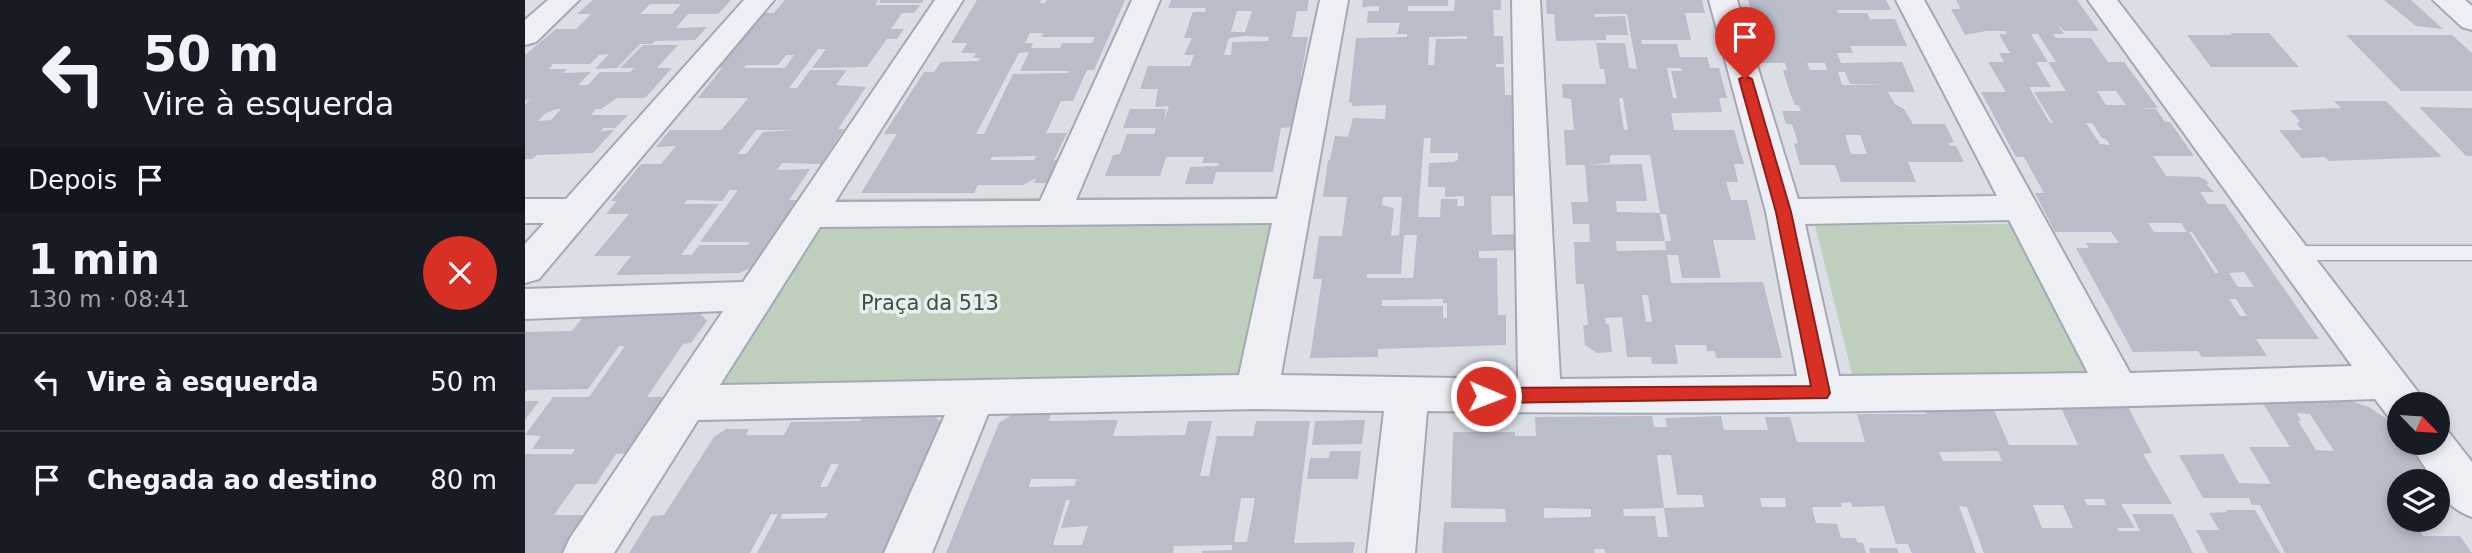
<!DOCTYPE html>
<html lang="pt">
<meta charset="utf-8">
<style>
:root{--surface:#171b24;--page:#20242c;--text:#f1f3f6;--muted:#9ea1a6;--line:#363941}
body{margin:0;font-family:"DejaVu Sans",sans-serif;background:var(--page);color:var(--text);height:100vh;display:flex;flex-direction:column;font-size:26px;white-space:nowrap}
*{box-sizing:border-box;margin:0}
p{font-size:23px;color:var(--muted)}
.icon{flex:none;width:38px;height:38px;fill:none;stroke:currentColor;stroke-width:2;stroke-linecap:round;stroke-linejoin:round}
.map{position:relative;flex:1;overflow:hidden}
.panel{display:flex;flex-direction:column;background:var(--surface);width:525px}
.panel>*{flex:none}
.banner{background:#171b24;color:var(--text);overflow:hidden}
.needle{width:46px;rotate:115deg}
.fabs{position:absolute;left:1862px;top:392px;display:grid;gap:14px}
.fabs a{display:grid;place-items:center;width:63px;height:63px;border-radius:50%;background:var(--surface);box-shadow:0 4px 10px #0003;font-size:35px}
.pin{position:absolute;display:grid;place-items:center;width:60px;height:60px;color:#fff;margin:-72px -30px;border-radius:50% 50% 50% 0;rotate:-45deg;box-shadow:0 0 7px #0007}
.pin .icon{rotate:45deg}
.me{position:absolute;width:77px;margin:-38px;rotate:91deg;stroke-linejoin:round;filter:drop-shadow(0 0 5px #0008)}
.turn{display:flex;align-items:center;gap:24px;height:147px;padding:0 28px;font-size:32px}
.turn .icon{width:91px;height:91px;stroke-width:2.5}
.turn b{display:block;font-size:49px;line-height:60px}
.then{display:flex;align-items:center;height:66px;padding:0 28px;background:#0003;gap:14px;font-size:26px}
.round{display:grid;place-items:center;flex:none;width:74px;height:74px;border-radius:37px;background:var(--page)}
.head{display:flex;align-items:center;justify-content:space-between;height:119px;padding:0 28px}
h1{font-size:42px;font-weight:700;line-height:52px}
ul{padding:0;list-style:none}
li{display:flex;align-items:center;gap:21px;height:98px;padding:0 28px;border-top:2px solid var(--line)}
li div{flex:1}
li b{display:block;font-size:26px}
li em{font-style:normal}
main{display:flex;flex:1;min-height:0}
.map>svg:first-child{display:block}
</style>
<main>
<section class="panel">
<div class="banner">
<div class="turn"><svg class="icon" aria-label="left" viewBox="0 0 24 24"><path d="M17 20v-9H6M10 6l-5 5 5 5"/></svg><div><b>50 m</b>Vire à esquerda</div></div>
<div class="then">Depois<svg class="icon" aria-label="arrive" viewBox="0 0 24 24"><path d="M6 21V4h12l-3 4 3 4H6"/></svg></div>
</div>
<div class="head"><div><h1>1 min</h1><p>130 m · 08:41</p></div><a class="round" style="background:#d93025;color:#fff"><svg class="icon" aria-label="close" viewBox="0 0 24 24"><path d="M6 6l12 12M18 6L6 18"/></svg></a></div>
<ul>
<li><svg class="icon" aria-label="left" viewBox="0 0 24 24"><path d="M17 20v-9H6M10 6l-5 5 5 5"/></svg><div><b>Vire à esquerda</b></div><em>50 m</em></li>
<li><svg class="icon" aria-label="arrive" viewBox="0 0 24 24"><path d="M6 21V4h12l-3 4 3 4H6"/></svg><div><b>Chegada ao destino</b></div><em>80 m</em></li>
</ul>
</section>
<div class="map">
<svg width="1947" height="553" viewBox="0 0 1947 553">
<rect width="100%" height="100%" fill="#dcdee6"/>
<g fill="#bed0bd">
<path d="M785,196L748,403L133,413L281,199Z"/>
<path d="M1503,224L1590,388L1332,394L1290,225Z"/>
</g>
<g fill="#b9bcc9" fill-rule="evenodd">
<path d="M68,0H206L193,14H163L151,28L182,27L170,40L130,41L127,44H115L92,68L70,69L84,54L74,55L65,64H28L24,69H42L38,73L66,72L53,85H63L75,72H105L109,68H95L118,45H153L132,68H147L120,98H92L76,109H71L66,115H103L90,128H78L76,131L89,130L68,153L12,155L7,159H0V104L5,99L0,101V55L31,29H51L66,14H52ZM125,4H156L147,14H115ZM32,109H36L26,120L13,121L21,113Z"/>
<path d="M260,0H353L350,5H395L389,13H377L366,29H379L372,39H362L342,67L287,68L301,49H293L264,88H272L285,70H322L311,85L341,87L313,129H319L296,164L257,163L252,170L285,169L264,200H273L230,266L214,273L91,275L106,256H69L104,214H81L92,201H86L116,164H136L151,146L131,147L145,130H196L215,108L223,98H173L197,68H192L238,13H249ZM261,55H269L260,68H219L221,65H253ZM231,130H270L238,132L221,154H213ZM205,190H213L175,242H225L223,245H174L167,255H156L194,204H159L162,200L197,201Z"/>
<path d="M356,0H398L397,3H354Z"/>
<path d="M452,0H516L515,3H520L522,0H600L569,70H562L548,101H536L521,133H542L529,160H533L527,174L522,183H509L511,178L498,185H453L449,193H336L372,134H359L399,72H409L416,62L453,61L455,58H448L451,53H436L442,43H426ZM505,33H519L516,37H570L567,43H537L535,48H506L508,43H500ZM504,52L495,71H544L543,73L488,74L459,134H451L494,53ZM511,156L509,160H465L467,157Z"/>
<path d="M646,0H784L782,11H772L767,37H783L767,127L756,128L748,172H691L688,184H660L665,167L693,166L694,163H677L679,157H641L635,176H580L588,155L595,154L602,134H629L631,128H598L605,109H641L639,121L644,106L630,107L633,89H615L623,66H665L669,55H659L667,38H659L668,12H680L681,8H643ZM712,11H727L720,32H706ZM720,36L744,37L743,41L707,42L706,55H699L704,38Z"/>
<path d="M838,0H923V6H883V11H929L930,0H976V10H968L969,36H978L979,64H971V67H979L980,95H988L990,196H966L967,235L990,234L991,250L954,251V258H972L973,315H981V345L853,349V357L785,358L797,279H788L794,236H817L822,197H798L803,160H805L810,136L823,137L828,118L860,119L861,105L827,106V103L824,102L831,38L882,37V34H872L875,23H842L843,11H854V6L837,7ZM942,36V39H911L909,65H903L904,37ZM899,138H906L905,153H933V160L928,162L904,163L903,187H920V197L939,196V206H932L933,199H916L915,217H893ZM858,197H877L874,235L866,236L869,208L857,205ZM879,235H892L888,278H842V274H876ZM918,299V303H922V318H918V306H857V300Z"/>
<path d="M1021,0H1177L1180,13H1160L1166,40H1116L1117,44H1152L1155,57H1182L1185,68H1194L1202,98H1194L1197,112L1146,113L1149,130H1209L1219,164H1209L1213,182H1201L1206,200H1222L1231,240H1188L1196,278H1157L1153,255H1142L1146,283L1238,282L1257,358H1191L1190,351H1182L1181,345H1150L1153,364H1127L1126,357H1102L1097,317L1080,318L1081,324H1084L1087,352L1072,353L1060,345L1058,325H1063L1059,284H1051L1049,242H1065L1064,224H1048L1046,202H1063L1060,165H1041L1039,130H1049L1046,99L1038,98L1037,84H1081L1079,69H1075L1071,43H1100L1104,68L1112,69L1102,14H1069L1070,17L1100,16L1103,35H1081V40L1031,41L1029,14H1022ZM1142,68H1156L1157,71H1146L1152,98H1148ZM1094,98H1098L1103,130H1099ZM1085,155H1125L1135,213L1092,212L1091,201H1122L1117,164L1062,165L1085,163ZM1135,214H1141L1146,241H1140L1141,250L1092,251L1091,241H1140ZM1117,295H1123L1127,322H1121Z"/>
<path d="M1223,0H1361L1366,10H1312L1313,13H1342L1345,19H1370L1382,46H1325L1328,53H1312L1316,63L1377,62L1390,92H1363L1370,104L1379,109L1388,124H1420L1429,142L1424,143L1425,146H1431L1439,162H1383L1391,182H1316L1310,165H1275L1269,144L1273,143L1267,124H1261L1257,111H1276L1273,105H1270L1265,93L1258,70H1262L1260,63H1235L1219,10H1226ZM1282,63H1300L1302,70H1285ZM1313,72H1320L1325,84L1362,85H1317ZM1320,135H1335L1342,154H1326Z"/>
<path d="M1431,0H1552L1574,31H1539L1532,24L1539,34H1528L1531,38H1566L1583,62H1599L1633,108L1612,109H1631L1640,122H1645L1669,156H1628L1641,176L1675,177L1681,180L1684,184H1681L1689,192H1675L1683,204H1700L1794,339H1731L1742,356L1677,357L1673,351L1608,352L1551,248H1564L1561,243H1594L1586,232H1530L1510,193H1519L1499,157H1491L1456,92H1481L1463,62H1479L1474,53H1485L1474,34H1482L1480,31H1461L1440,35L1426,9H1436ZM1506,34H1513L1531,62H1523L1541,91L1509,92L1528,123H1525L1504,87H1526L1511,62H1523ZM1572,91H1591L1601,105H1581ZM1561,123H1567L1577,138L1581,139L1585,145L1575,144ZM1623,223H1656L1662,232H1629ZM1664,232H1667L1694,273H1690ZM1719,272L1729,287H1713L1704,273ZM1704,299H1711L1722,316H1715Z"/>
<path d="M1859,0H1886L1918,29L1891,26Z"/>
<path d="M1705,33H1744L1774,67H1686L1662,35H1707Z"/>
<path d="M1821,35H1927L1947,53V91H1876Z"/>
<path d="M1809,101H1861L1917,157L1804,161L1800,157L1777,158L1754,130H1777L1772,124L1775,121L1765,110L1816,108Z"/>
<path d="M1894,107L1947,108V156H1941Z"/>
<path d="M175,313L182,321L166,343L158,344L122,397H145L107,453L91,454L71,484H51L29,515H64L39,553H0V454H47L50,449H7L16,436L0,435L28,397H64L100,346H94L63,389L2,390L0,393V332L47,331L59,316Z"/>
<path d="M1736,400L1826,401L1844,407L1872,426L1874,443H1884L1905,472H1889L1896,481H1874V520H1887L1898,536H1935L1947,553H1760L1735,505H1727L1724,498H1678L1654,455L1698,454L1714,483L1746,484L1724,447H1765ZM1772,413L1785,414L1809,451L1791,450L1773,421H1776Z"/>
<path d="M0,401H14L0,420Z"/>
<path d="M1398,403H1466L1484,445H1553L1534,403H1601L1627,453L1618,454L1647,504H1596L1610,528H1592L1593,531H1615L1607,514H1648L1668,553H1459L1442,507L1434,506L1451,553H1387L1383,544H1371L1359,506L1327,507L1326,502L1316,503L1317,507H1287L1291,523L1312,524L1316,538H1331L1332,542L1338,543L1341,553H1080L1079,549H1069L1070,553H917L919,522H981L980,509L926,508L928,432H990V436H1011L1010,417L1127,416L1129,427H1142L1140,418L1196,416L1199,430H1243L1240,417H1265L1272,442H1340L1332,414H1401ZM1473,451L1477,461H1418L1414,452ZM1132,455H1146L1152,495H1177L1179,507L1139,508L1143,537H1133L1130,516H1099L1098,509L1139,508ZM1235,498H1260L1261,507H1237ZM1559,499H1579L1581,505H1562ZM1508,505H1538L1548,528H1517ZM1019,508L1066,509V517L1019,518Z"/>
<path d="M407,414L416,422L359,553H232L253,514H246L225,553H104L127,516L139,515L189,437L201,429H224L221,435H259L266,422L335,421L338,416ZM306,464H314L302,487H295ZM303,513L300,518L255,519L257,514Z"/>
<path d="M488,414H526L524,421L593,420L588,436L660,435L663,421H687L675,476H684L692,436H728L731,421H785L769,543L830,542L828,553H677V551L707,550V545L649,546L648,553H421L474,423ZM506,479H552L549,486L504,487ZM716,498H730L722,542H709ZM541,500H545L536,528L563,526L557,545H528Z"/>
<path d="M840,420L837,444L787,445L790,421Z"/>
<path d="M805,451H836L833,479H782L785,458H804Z"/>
<path d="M1701,510H1730L1755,553H1683L1671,530H1694L1684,513L1702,512Z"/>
<path d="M1344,548H1372L1374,553H1345Z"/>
</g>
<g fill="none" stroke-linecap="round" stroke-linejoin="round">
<defs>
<path id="service" d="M1764,246H1947V260H1764L1757,258L1754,253L1757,248Z"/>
<g id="minor">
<path d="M219,0H249L14,279L0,283V244L19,223H0V199H41Z"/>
<path d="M410,0H438L310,202L515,201L607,0H635L551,200L752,199L795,0H823L756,375L993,379L987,0H1015L1035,379L1272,376L1241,212L1184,0H1212L1273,199L1472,196L1371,0H1399L1605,373L1827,366L1563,0H1592L1893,392L1899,404H1874V420L1863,416L1850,399C1535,409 1218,416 902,411L890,553H842L859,411L732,409L463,414L407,553H359L420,415L173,420L89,553H38L45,538L198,311L0,319V289L218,282ZM1484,220L1563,373L1314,376L1280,224ZM747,223L714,375L195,385L295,227Z"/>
<path d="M1913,427L1922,430L1947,462V517C1932,512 1914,499 1913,481H1909L1884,443H1913Z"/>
</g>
<g id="tertiary">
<path d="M23,0H54L11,42L0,45V20Z"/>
<path d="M1908,0H1940L1947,6V30L1937,27Z"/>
</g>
</defs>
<use href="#service" stroke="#a5a8b3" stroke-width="3"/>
<use href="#minor" stroke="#a5a8b3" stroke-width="4"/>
<use href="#tertiary" stroke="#a5a8b3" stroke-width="4"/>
<use href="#service" fill="#eeeff4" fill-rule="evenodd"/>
<use href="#minor" fill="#eeeff4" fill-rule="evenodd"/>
<use href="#tertiary" fill="#eeeff4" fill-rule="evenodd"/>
</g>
<path fill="#d93025" stroke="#8d1f18" stroke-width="2" d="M1220,76L1227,79L1266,212L1305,393L1302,398L961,403L955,400L953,396L955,391L961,388L1286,386L1251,212L1214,79Z"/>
<g text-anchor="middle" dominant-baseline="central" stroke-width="7" stroke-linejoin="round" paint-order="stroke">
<g font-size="21" fill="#335833" stroke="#ebedf4">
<text x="405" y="303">Praça da 513</text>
</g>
</g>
</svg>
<div class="fabs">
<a><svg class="needle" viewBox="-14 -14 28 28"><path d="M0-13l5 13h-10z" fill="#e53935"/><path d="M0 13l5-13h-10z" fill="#9ea1a6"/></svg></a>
<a><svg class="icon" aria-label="layers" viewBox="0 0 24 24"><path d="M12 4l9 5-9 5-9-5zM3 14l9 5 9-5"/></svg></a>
</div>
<div class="pin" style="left:1220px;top:79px;background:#d93025"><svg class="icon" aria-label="arrive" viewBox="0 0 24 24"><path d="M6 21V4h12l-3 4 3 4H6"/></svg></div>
<svg class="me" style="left:961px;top:396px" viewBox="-20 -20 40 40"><circle r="17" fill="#d93025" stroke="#fff" stroke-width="3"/><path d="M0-11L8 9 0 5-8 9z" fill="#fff"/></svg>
</div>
</main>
